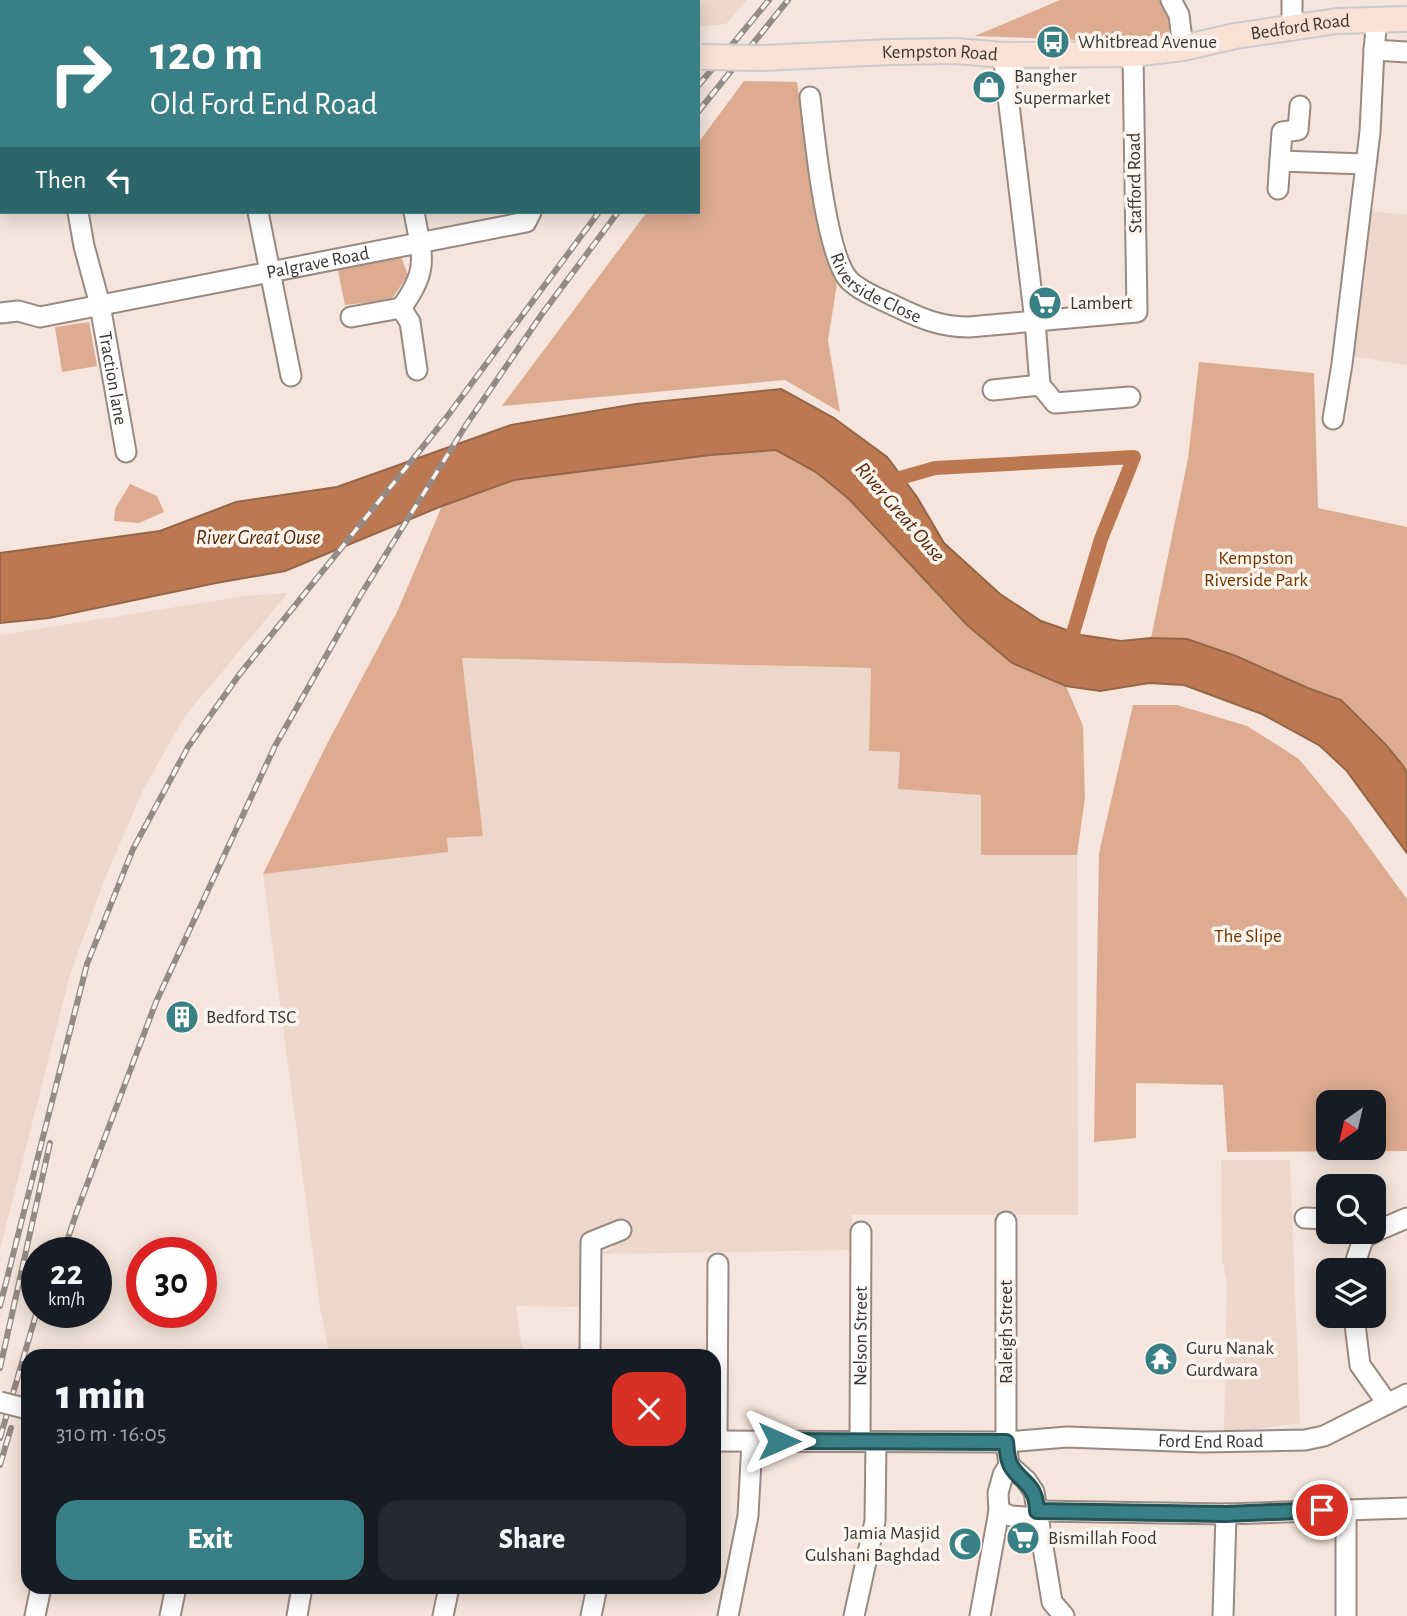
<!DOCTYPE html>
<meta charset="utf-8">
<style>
:root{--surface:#171b24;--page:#242831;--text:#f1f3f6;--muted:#9ea1a6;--accent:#388085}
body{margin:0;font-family:"Alegreya Sans",sans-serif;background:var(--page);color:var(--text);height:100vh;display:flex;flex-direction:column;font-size:26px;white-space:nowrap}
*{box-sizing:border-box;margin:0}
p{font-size:23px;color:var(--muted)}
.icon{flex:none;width:38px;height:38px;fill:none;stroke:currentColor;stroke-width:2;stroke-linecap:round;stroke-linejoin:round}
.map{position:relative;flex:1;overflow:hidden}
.side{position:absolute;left:21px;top:1349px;width:700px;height:245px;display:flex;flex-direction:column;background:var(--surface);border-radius:21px;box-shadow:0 4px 18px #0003}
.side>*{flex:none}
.top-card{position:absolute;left:0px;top:0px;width:700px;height:214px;box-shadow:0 4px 18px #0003;background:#388085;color:#fff;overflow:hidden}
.needle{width:46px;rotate:214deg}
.fabs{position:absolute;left:1316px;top:1090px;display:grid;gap:14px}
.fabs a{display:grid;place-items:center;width:70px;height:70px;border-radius:14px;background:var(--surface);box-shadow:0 4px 18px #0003;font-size:35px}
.speed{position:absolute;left:21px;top:1237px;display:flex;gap:14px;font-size:35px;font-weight:700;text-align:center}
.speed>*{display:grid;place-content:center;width:91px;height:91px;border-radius:50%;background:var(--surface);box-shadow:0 4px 18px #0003;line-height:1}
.speed small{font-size:18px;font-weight:400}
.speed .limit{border:10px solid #d22;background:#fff;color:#111}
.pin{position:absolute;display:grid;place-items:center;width:60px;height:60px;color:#fff;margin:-30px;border:4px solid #fff;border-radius:50%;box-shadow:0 2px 7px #0007}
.me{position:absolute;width:77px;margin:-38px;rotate:90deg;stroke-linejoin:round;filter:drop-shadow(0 0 5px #0008)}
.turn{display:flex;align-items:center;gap:24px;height:147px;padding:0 35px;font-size:32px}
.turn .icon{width:91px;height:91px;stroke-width:2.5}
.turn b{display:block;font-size:49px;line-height:60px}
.then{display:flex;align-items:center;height:66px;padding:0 35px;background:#0003;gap:14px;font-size:26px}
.round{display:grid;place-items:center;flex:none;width:74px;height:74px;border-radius:21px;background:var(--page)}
.overview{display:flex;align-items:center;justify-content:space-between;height:119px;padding:0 35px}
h1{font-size:42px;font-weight:800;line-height:52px}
.cta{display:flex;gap:14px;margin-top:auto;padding:14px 35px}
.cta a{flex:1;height:80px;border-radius:21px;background:var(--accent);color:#fff;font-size:28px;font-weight:800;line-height:80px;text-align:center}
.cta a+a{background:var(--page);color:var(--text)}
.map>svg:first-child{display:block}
</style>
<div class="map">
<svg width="1407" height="1616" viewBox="0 0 1407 1616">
<rect width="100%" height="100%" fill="#f5e5dc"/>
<g fill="#edd7ca">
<path d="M0,0H310V2H2L0,124Z"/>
<path d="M615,0H747L726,24L698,27V2Z"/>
<path d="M1371,211L1407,215V365L1350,356Z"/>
<path d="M288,593L185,716L143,790L103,883L70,975L0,1249V635L245,596Z"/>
<path d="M462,658L871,668L869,751L900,752L981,795V855H1077L1078,1215H852L850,1250L600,1254L615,1246H580V1307L516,1306L523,1356H330L320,1308L263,874L447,852V838L483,836Z"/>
<path d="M1221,1160H1290L1300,1423L1239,1431L1224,1430L1227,1280L1222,1259Z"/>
</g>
<g fill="#ddac90" fill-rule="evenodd">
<path d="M1060,0H1165L1173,19L1167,37L1111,41L975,36Z"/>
<path d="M744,81L797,82L816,209L837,284L828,340L840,412L785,380L502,406L647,212H698V143Z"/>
<path d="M401,257L408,275L391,300L345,305L337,266Z"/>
<path d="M89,322L97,366L62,372L55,327Z"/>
<path d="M1199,362L1314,373L1318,508L1407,527V774L1386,745L1341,700L1187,639L1151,638L1188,459Z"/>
<path d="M776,450L816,472L849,499L967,625L1012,663L1066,686L1083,726L1085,798L1077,855H981V795L898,789L900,752L869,751L871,668L462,658L483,836L447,838L448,852L263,874L328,742L397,612L442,506L514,480L710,455Z"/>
<path d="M130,484L157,496L164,512L139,523L114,521L115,509Z"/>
<path d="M1133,705H1177L1247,726L1299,759L1350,821L1407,899V1151L1227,1152L1223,1085L1136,1083V1138L1094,1142L1099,853ZM1328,1102H1374V1148H1328Z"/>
</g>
<path fill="#bc7951" stroke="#956548" stroke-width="2" d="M781,389L834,418L887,457L917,497L944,543L1000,594L1041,621L1081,635L1121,641L1151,638L1187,639L1236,656L1308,688L1341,700L1386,745L1404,767L1407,774V853L1346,770L1319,745L1262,714L1184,685L1149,683L1100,691L1066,686L1012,663L967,625L849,499L816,472L776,450L710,455L514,480L442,506L285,571L216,583L49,618L0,623V553L160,531L236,502L337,487L511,425L636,404Z"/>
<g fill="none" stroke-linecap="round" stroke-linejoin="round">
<path stroke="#bc7951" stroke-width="14" d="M886,482L935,468L1134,457L1101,539L1068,650"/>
<defs>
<g id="minor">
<path d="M386,0V2"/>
<path d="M533,0V2"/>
<path d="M1171,0L1179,15L1183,48"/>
<path d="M646,2L648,0"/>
<path d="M1377,19L1374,50L1407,52"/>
<path d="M1292,26V0"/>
<path d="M1003,55L1035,321L1040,385L1055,403L1130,397"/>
<path id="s1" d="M810,97C814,133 826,258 850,281C863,293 881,299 897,307C922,319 941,327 969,327L1137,312L1133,54"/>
<path d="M1280,161L1365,164"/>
<path d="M1278,189L1282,132L1298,130L1300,106"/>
<path id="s2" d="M78,212L84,246L100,305L126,452"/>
<path d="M258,212L291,376"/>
<path d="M414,212C422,256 430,269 401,308L410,322L417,370"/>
<path id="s3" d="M0,313L18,311L40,317L526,222L531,212"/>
<path d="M351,317L401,308"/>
<path d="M993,390L1040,385"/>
<path d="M1333,419L1342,364L1370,132L1374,50"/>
<path d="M1305,1218L1328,1219"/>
<path id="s4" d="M1006,1222V1442L1067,1437L1202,1442L1305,1440L1324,1436L1407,1394"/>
<path d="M1374,1232L1407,1218"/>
<path d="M1353,1270L1363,1239L1373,1232"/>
<path d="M1354,1316L1360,1365L1387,1403"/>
<path d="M590,1356L591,1242L621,1230"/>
<path d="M714,1441L1006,1442L1009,1465"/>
<path d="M717,1441L718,1264"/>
<path id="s5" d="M860,1441L861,1232"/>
<path d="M1009,1465L1026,1480L1034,1492L1052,1602L1064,1616"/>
<path d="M999,1511L1011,1516L1037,1518"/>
<path d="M1037,1511L1226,1514L1407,1508"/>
<path d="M35,1616L41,1587"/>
<path d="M170,1616L176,1587"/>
<path d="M297,1616L302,1587"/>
<path d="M443,1616L449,1587"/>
<path d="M591,1616L597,1587"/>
<path d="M728,1616L748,1516L752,1442"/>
<path d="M854,1616L875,1521L876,1442"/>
<path d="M980,1616L999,1511L998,1493L1003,1475L1009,1465"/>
<path d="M1223,1616L1226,1514"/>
<path d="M1346,1616V1509"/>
</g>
<g id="major">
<path id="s6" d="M762,58L890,52L956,51L1003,55L1133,54L1183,48L1235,36L1337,21L1407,19"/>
<path d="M0,150L2,149"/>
</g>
</defs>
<use href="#minor" stroke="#988981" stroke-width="23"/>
<use href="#major" stroke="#cccaca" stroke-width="28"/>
<use href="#minor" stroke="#fff" stroke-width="19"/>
<use href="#major" stroke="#f9e1d4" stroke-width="24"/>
<defs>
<g id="rail">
<path d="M698,86L769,0"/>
<path d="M698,112L788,0"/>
<path d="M63,1253L77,1211L156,1002L275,746L360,596L466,425L542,314L618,212"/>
<path d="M0,1306L87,964L133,849L188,747L239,675L446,418L599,212"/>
<path d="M0,1368L50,1143"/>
<path d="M0,1438L37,1311"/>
<path d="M0,1465L11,1428"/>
</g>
</defs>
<use href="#rail" stroke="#958a84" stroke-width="6"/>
<use href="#rail" stroke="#fdf4ee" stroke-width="3.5" stroke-dasharray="10" stroke-linecap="butt"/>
<defs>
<path id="minor-bridge" d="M0,1402L28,1409"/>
<path id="major-bridge" d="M702,57L762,58"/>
</defs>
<use href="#minor-bridge" stroke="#988981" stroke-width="23" stroke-linecap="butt"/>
<use href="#major-bridge" stroke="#cccaca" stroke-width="28" stroke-linecap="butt"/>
<use href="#minor-bridge" stroke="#fff" stroke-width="19"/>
<use href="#major-bridge" stroke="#f9e1d4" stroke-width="24"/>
</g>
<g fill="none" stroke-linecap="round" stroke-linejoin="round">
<defs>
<path id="route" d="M779,1441L1006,1442C1007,1449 1007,1460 1011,1466C1022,1484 1036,1483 1037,1511L1226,1514L1322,1510"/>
</defs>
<use href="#route" stroke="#245356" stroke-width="18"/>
<use href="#route" stroke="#388085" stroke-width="12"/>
</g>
<defs>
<symbol id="bus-disc" viewBox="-11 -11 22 22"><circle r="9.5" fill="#388085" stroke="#fdf4ee"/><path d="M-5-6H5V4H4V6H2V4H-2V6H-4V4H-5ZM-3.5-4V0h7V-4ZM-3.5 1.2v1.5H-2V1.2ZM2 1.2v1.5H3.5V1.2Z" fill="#fff"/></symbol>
<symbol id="shop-disc" viewBox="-11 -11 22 22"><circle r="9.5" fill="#388085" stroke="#fdf4ee"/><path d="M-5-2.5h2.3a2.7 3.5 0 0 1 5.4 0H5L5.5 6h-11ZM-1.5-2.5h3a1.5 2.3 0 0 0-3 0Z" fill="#fff"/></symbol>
<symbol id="supermarket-disc" viewBox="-11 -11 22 22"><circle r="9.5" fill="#388085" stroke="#fdf4ee"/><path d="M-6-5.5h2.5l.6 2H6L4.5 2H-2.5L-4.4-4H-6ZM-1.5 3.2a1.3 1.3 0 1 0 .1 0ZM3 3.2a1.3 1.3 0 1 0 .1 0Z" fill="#fff"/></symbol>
<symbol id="building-disc" viewBox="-11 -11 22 22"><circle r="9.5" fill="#388085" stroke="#fdf4ee"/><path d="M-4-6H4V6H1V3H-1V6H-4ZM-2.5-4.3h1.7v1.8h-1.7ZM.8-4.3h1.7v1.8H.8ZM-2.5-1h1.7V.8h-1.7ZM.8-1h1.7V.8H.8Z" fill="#fff"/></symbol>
<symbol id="temple-disc" viewBox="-11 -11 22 22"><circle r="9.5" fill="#388085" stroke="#fdf4ee"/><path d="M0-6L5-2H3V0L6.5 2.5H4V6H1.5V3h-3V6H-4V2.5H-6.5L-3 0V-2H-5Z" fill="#fff"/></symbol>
<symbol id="mosque-disc" viewBox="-11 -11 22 22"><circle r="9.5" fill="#388085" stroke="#fdf4ee"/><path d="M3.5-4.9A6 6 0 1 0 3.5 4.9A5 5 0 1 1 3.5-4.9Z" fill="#fff"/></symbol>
</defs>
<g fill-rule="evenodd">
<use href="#bus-disc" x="1034" y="23" width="38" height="38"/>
<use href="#shop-disc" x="970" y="68" width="38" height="38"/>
<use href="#supermarket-disc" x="1026" y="284" width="38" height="38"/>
<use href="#building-disc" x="163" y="998" width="38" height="38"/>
<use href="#temple-disc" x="1142" y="1340" width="38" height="38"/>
<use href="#supermarket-disc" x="1004" y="1519" width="38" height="38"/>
<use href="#mosque-disc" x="946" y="1525" width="38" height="38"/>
</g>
<g text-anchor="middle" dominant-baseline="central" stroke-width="7" stroke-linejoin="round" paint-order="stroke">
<g font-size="19" fill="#3b3532" stroke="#fdf4ee">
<text stroke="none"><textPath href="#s6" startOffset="541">Bedford Road</textPath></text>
<text stroke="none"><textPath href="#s6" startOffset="178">Kempston Road</textPath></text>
<text transform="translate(1135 183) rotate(-91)">Stafford Road</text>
<text stroke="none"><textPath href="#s3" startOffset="324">Palgrave Road</textPath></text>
<text stroke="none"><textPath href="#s1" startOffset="214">Riverside Close</textPath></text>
<text stroke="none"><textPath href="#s2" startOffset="170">Traction lane</textPath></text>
<text transform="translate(1006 1332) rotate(-90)">Raleigh Street</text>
<text stroke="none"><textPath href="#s5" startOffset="105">Nelson Street</textPath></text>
<text stroke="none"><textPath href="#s4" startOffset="425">Ford End Road</textPath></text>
</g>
<g font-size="19" fill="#3b3532" stroke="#fdf4ee" text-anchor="start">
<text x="1078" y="42">Whitbread Avenue</text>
<text x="1014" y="76">Bangher<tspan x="1014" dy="22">Supermarket</tspan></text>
<text x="1070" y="303">Lambert</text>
<text x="206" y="1017">Bedford TSC</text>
<text x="1186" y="1348">Guru Nanak<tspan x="1186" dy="22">Gurdwara</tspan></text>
<text x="940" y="1533" text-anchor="end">Jamia Masjid<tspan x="940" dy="22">Gulshani Baghdad</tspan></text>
<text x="1048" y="1538">Bismillah Food</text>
</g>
<g font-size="19" fill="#723300" stroke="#fdf4ee">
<text x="1256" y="558">Kempston<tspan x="1256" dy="22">Riverside Park</tspan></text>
<text x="1248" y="936">The Slipe</text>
</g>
<g font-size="21" font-style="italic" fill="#552808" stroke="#fdf4ee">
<text transform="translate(900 512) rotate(49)">River Great Ouse</text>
<text x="258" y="537">River Great Ouse</text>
</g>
</g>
</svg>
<div class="fabs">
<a><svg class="needle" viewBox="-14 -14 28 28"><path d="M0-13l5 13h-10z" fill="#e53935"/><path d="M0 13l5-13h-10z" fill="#9ea1a6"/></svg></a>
<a><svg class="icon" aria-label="search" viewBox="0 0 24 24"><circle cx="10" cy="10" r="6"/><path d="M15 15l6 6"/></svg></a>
<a><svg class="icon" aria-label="layers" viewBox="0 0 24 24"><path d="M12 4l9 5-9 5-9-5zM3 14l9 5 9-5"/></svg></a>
</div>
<div class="speed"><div>22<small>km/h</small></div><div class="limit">30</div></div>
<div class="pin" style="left:1322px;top:1510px;background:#d93025"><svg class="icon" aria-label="arrive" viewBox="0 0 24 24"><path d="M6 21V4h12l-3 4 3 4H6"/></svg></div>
<svg class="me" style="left:779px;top:1441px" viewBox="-20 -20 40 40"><path d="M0-17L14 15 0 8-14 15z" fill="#388085" stroke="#fff" stroke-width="4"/></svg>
<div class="top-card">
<div class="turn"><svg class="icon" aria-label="right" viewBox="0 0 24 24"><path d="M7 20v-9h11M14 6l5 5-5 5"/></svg><div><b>120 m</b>Old Ford End Road</div></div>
<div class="then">Then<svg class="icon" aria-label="left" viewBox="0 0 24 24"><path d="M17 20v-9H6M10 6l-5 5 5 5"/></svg></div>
</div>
<section class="side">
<div class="overview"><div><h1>1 min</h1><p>310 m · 16:05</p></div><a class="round" style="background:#d93025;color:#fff"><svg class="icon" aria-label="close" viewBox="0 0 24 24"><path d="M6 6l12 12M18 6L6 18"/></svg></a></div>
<div class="cta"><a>Exit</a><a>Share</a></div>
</section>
</div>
